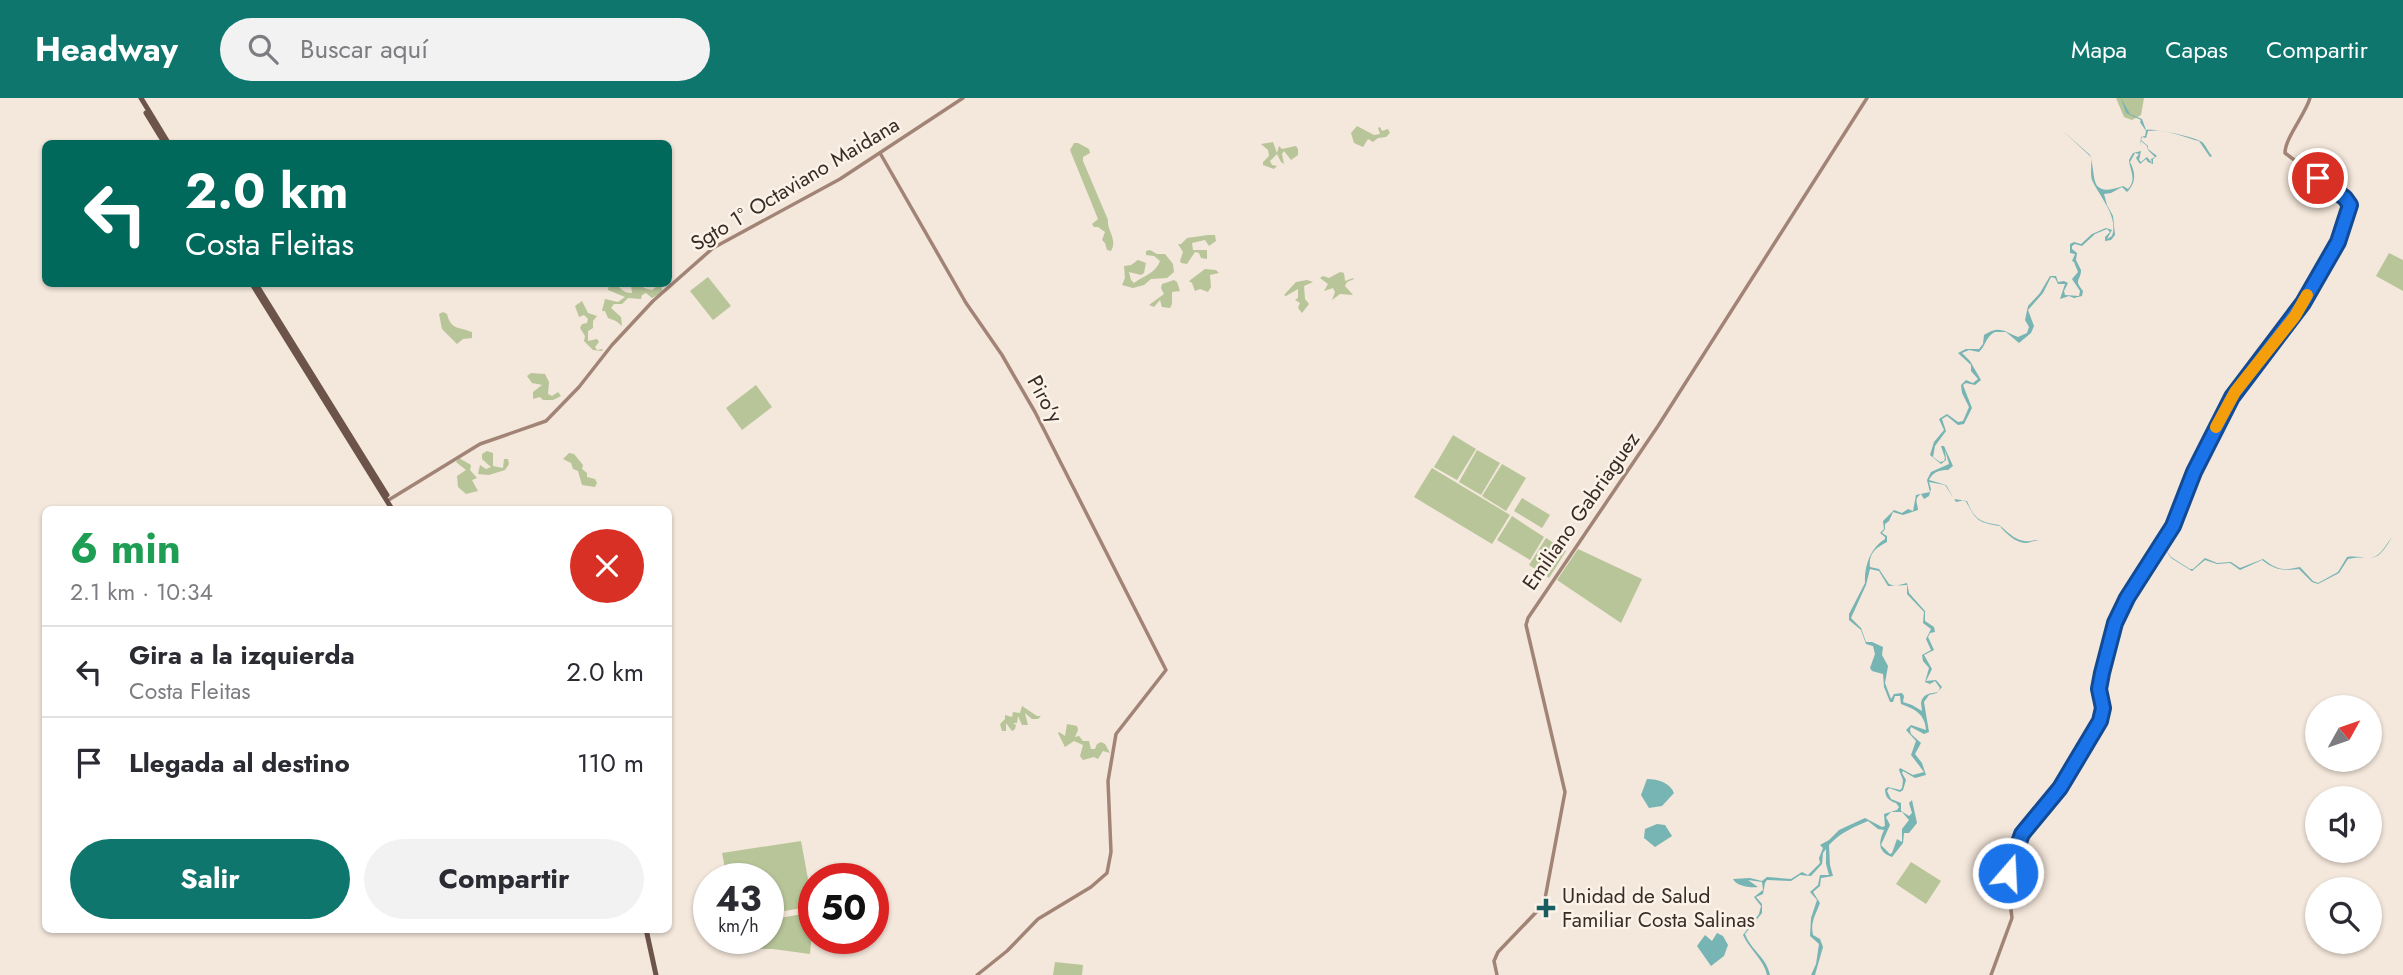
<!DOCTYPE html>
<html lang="es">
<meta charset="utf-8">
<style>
:root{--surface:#fff;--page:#f2f2f3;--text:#2b2b33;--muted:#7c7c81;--line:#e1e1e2;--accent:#0f766e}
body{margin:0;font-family:Jost,sans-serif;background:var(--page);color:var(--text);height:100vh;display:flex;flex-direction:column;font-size:26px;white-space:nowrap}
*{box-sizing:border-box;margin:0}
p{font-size:23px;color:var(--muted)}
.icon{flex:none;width:38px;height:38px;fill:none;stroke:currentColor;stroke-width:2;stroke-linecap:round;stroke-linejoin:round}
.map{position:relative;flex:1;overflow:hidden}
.drawer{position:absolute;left:42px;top:408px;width:630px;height:427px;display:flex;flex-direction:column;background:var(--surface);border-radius:10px;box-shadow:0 2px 5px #0004}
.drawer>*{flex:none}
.hud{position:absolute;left:42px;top:42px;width:630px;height:147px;border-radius:10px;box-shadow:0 2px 5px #0004;background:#00695c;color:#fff;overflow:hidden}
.needle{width:46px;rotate:50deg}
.tools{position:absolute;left:2305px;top:597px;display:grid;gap:14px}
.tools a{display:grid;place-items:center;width:77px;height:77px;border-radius:50%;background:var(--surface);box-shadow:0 2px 5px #0004;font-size:35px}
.speed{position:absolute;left:693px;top:765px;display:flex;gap:14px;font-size:35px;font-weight:700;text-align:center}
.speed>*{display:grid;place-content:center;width:91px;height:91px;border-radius:50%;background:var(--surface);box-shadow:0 2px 5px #0004;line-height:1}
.speed small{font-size:18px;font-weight:400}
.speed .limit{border:10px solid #d22;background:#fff;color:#111}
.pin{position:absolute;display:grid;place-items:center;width:60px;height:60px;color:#fff;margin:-30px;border:4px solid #fff;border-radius:50%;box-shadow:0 2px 7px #0007}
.me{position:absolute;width:77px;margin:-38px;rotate:19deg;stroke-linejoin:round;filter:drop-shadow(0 0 5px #0008)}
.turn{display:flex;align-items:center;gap:24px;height:147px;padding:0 28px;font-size:32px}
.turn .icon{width:91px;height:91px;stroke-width:2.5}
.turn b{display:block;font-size:49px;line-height:60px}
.round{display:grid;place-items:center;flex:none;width:74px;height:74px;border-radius:37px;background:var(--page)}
.head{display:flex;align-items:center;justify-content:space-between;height:119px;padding:0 28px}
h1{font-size:42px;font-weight:700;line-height:52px;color:#1e9e55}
.button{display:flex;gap:14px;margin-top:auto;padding:14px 28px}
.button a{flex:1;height:80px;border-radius:42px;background:var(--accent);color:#fff;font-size:28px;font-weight:700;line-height:80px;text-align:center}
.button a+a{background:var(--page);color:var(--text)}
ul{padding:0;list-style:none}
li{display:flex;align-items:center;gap:21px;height:91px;padding:0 28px;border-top:2px solid var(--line)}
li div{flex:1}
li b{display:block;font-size:26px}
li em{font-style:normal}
header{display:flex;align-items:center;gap:42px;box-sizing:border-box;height:98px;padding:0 35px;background:var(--accent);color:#fff}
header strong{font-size:33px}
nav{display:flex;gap:38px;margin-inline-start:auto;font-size:24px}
.search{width:490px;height:63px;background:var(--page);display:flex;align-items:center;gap:18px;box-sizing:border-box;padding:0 24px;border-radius:38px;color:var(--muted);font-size:26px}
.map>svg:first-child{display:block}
</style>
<header>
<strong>Headway</strong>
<div class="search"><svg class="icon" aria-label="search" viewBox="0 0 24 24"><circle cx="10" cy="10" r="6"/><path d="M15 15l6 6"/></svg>Buscar aquí</div>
<nav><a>Mapa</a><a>Capas</a><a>Compartir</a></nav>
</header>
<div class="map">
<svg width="2403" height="877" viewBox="0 0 2403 877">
<rect width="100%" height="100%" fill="#f4e7db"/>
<g fill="#b8c599">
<path d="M2116,0H2144L2141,17L2132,22L2124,19Z"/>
<path d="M1357,28L1374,37L1380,36L1378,30L1380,29L1382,33L1388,31L1390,35L1386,39L1378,40L1373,44L1368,41L1363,49L1354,45L1351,35Z"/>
<path d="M1273,44L1277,55L1279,48L1282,51L1296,48L1298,51V57L1291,62L1284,53L1282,56L1284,66L1281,64L1277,56L1270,63L1272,67L1277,68L1274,71L1263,67V64L1269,58L1268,52L1261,46Z"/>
<path d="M1074,45H1078L1089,51L1090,55L1083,59V63L1108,122C1107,133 1118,142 1111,153L1107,152L1105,145L1102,142L1105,134L1098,129H1094L1092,126L1098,121L1070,52Z"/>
<path d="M1208,137H1215L1216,143L1209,148L1205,142L1192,145L1193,152H1207V161L1201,160L1199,155L1195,154L1187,166L1181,165L1180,163L1183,154L1178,146H1181L1187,140Z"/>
<path d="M1150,152L1157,156H1165L1173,166L1174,174L1167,180L1151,181L1144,187L1133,190L1122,187L1125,180L1124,168L1131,167L1138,162L1146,165L1144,175L1141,177L1129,174L1131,182L1134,185C1143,178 1156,175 1160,163L1154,158L1146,157V153Z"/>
<path d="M2389,155L2403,162V193L2376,178Z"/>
<path d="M1205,171L1216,172L1219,175L1210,177L1211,189L1208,194L1200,191L1195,193L1192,185L1189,183Z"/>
<path d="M1340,174L1344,175L1345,183L1353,180L1354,181L1347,184L1345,188L1353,197L1340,196L1332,202L1335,194L1333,190L1324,193L1328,186L1320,180L1323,178L1329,180Z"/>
<path d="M708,179L731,208L713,222L690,193Z"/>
<path d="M1174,182L1177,184L1180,193L1172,194V206L1170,210L1162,209L1160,202L1154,209L1149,207L1164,196L1161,190L1162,186Z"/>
<path d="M1307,182L1313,184L1304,188L1305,201L1309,206L1302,215L1298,210L1300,205L1295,202L1298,200V191L1286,198L1284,197L1296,184Z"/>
<path d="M609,186H616C621,191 624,195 632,195L631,187L641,186L644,190L652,192L660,186L663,194L652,200L646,195L642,197L641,201L628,200L622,206H614L611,210L621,219L622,228L616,223L608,220L605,213H602L605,201L618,204L625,199L608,192Z"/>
<path d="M582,203L588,215L597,218L593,223V230L588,233V243L597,241L599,244L595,249L597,252L603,251L602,253L593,252L584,243L585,238L580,230L582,226L587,225L588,221L584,217L579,219L575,208Z"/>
<path d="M443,214L447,216C451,232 459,229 472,234V240L463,241L457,246L442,231L439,216Z"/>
<path d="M531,275L545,276L549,284L548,296L552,298L558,294L561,298L553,302H543L540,299L533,301V294L542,287L532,285L527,278Z"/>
<path d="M756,287L772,309L742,332L726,310Z"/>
<path d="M1453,337L1476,351L1457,382L1434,369Z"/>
<path d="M1477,352L1500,365L1481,397L1459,384Z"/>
<path d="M487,353L493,355V368L503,370L504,361H508L509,366L505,372L489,377L478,376L480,367L486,371L491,369L482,361V356Z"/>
<path d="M569,355L574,356L583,367L582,371L587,375V379L595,381L597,385L595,389L582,387L578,373L573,371L571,365L563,361Z"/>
<path d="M459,360L471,367L470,372L477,380L472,382L478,393L466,396L458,389L457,378L466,372L456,364Z"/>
<path d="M1502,366L1526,380L1506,413L1482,398Z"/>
<path d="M1432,370L1510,417L1492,446L1414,399Z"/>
<path d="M1522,400L1550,417L1542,430L1514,413Z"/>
<path d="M1512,418L1544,439L1530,462L1497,442Z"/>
<path d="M1546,440L1566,453L1549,480L1529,467Z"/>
<path d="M1578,451L1642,481L1621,525L1557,482Z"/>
<path d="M1022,608L1037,618H1041L1038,621H1032L1025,615L1028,627H1022L1018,618L1017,625H1013L1016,627L1015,631L1012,633L1006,625V633H1002L1000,626L1005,621V617L1012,619L1013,614L1020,615Z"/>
<path d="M1067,626L1077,628L1078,632L1075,639L1079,638L1083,643H1089L1091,651H1095L1097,646L1101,644L1105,646L1110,655L1103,653L1098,661L1094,659L1083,662L1080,658L1083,647L1074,643L1065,649L1058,635L1059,634L1065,638Z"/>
<path d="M801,743L813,808L768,816V780H727L722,755Z"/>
<path d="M1911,764L1941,783L1926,806L1896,786Z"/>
<path d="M814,814L810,856L773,851H732L734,840H768V822Z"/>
<path d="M1055,864L1083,867L1082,877H1053Z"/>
</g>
<g fill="#77b4b4" fill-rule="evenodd">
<path d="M2121,0L2130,16L2142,21L2146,32C2154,30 2196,39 2202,44C2206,47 2208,54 2212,58L2210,59L2199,43C2184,39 2163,30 2148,33L2146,40L2142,39L2141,42L2148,48V51L2157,58L2153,61V66L2148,64L2146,61L2140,66L2136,60L2139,56L2135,55L2130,64C2136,75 2136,85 2127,94L2122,89L2111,95L2104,96L2107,107L2113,118L2115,137L2111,142L2105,143V139L2110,134L2107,131L2095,136L2082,148L2075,146L2072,148V151L2077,155L2076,162L2081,172C2081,183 2073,181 2083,193L2082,198L2074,200L2069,198L2060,201L2065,186H2058L2055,180L2051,179L2043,195L2028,212L2034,228L2031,235L2019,245L2006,234H1995C1985,239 1986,248 1979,254L1969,252L1962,255L1970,263L1981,282L1975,287L1966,285L1963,287L1972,310L1964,326L1958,327L1947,318L1942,321L1946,333L1935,348L1933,359L1940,364L1944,363L1945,360L1941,348H1944L1953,368L1948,372C1939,372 1933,374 1929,382L1946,387L1954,401L1967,403C1975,422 1980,424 1999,427C2007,433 2013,441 2024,443C2031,444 2034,441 2040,443C2035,442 2031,444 2027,445C2017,446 2005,435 2000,428C1975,424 1977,422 1965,402L1956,404L1945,387L1929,384L1931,391L1929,398L1924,401L1921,396C1913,401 1918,406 1918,412L1903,417L1893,414L1889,423L1885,426V431L1882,435L1887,438V444C1877,449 1868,455 1870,469L1879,471L1889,486L1895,488L1907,485L1909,495L1925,513V523L1934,529L1935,534L1930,535L1928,539L1934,552L1924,557L1932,571L1926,583L1936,582L1942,589L1937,595L1929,597L1924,604L1929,634L1924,636L1911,629L1910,632L1911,636L1921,645L1915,656L1922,665L1926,677L1915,680L1903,673L1902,675L1906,682L1903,692L1900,694L1889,690L1887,693L1891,701L1901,705V713L1909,718L1912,715L1909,705L1912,702L1917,725L1909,735H1904L1903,745L1892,759C1878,754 1878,745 1884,732L1878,731L1868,723C1854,729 1841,734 1829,747L1830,767L1833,778L1821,780L1820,788L1813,794L1820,805C1816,816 1810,824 1813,837L1820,841L1823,849L1815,877H1811L1816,866L1819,846L1810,838L1811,820L1817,802L1810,794L1818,787L1820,777H1829L1826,766V751L1823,755L1822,766L1811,778L1800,777L1791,783L1767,782L1765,785L1763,796L1756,799L1762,806V815L1745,836C1752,854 1766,858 1770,877H1767C1764,862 1750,852 1743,837L1759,816L1761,808L1754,799L1763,792L1762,784L1748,782L1758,789C1750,790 1736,788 1733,781L1750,780L1762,783L1767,779L1791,781L1802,774L1808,777L1820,765L1819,760L1823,750L1820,747L1829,742L1839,732L1865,720L1882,729L1885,728L1884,716L1897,712L1899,709L1896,705C1889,703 1885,699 1885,691L1888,689L1900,692L1902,690L1903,682L1899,672L1900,670L1913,677L1924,674L1911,657L1916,643L1906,632L1911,627L1926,632C1925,616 1915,611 1901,606L1900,598H1895L1893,604H1890L1884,589L1883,576L1872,573L1870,570L1875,556L1873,548L1866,546L1861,532L1849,522V516L1865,485C1864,469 1870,450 1885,441V439L1880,435L1884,431L1883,423L1894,412L1902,415L1908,411L1913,413L1916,397L1930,394L1927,382L1931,374L1949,366L1945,352L1946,362L1941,366L1930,357L1934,344L1944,332L1939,321L1947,316L1958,324L1963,323L1969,309L1962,295L1961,287L1966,282L1973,285L1978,281L1971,273V267L1958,255L1966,251H1979L1983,246L1984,237C1999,227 2004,233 2018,239L2027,235L2029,229L2025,222L2028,208L2040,195L2050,178H2056L2058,184L2064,183L2068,185L2064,193L2065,197L2079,198L2080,193L2072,181L2078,174L2074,164L2072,163L2075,156L2070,155V146L2074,144L2081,146L2092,136L2106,130L2112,132L2107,141L2112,138C2119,118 2099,98 2092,82C2090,75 2092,66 2091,59L2062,32L2090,57C2097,77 2087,101 2123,88L2128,91C2137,81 2130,73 2129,62L2133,55L2141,53L2139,62L2141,64L2147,59L2152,65L2151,61L2155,59L2148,52L2147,48L2141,43L2140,48L2141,39L2145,38L2146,33L2140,24L2141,22L2126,15ZM1870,471L1879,473L1888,488L1907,487V496L1924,514L1923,525L1931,531L1926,541L1931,552L1922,557L1923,563L1929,570L1925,584L1930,586L1935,583L1940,590L1938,594C1931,595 1922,596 1921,605C1921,608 1922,610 1922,613L1912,607L1903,604L1904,598L1902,595L1894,596L1891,601L1885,585L1888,568L1882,557L1883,549L1872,544H1866L1861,530L1851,520L1866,487ZM1891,714H1902L1909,722L1902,731V744L1897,741L1892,755L1890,756L1881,747L1890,727L1886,719Z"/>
<path d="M2392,439C2374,470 2374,455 2348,461L2339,475L2318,486L2312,484L2299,471C2283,473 2275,472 2262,462L2240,472L2230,465L2217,466L2205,462L2192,473L2171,460L2163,448L2171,459L2190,471H2193L2205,460L2217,465L2231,464L2240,470L2263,461C2278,472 2282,473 2300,469L2313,483L2318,485L2338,474L2347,459C2357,457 2369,462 2376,458C2383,454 2387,445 2392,439Z"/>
<path d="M1647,681C1658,681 1670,685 1674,695L1662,708L1649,710L1641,697Z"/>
<path d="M1657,726L1665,727L1672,738L1655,749L1644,740L1645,731Z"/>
<path d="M1717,835L1723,838L1728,847L1724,858L1711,868L1697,848L1705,837L1712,843Z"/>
</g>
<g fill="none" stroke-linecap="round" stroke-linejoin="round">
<g stroke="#a28477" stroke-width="3.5">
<path d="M880,55L966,205L1002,257L1035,314L1166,572L1116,636L1108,683L1111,754L1107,775L1091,789L1038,821L1007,853L977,877"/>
<path d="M387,403L480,346L546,323L579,289L612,247L653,203L713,150L840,81L963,0"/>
<path d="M1497,877L1494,863L1498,854L1544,806L1565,694L1526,527L1528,520L1658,328L1867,0"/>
<path d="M1991,877L2012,820L2007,781L2020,740L2034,719L2060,690L2100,623L2103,610L2100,588L2115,525L2127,500L2173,428L2194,374L2232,299L2295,218L2338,144L2350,109L2347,102L2285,55C2285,40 2305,17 2310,0"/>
</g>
<g stroke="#6c544a" stroke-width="5">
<path d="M141,0L169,46"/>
<path d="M146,15L165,46"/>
<path d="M252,186L392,411"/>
<path d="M256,186L387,397"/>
<path d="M646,831L656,877"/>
</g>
</g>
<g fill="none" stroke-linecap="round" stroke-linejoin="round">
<defs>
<path id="route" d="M2008,775L2022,736L2060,690L2100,623L2103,610L2099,591L2102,575L2115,525L2127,500L2173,428L2194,374L2232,299L2303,205L2338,144L2350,107L2345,100L2318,80"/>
</defs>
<use href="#route" stroke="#114b97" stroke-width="18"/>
<use href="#route" stroke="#1a73e8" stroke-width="12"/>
<path stroke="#f59e0b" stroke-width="12" d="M2216,329L2235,294L2295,218L2307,197"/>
</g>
<path fill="#185d5f" stroke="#fbf2e8" stroke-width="2.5" d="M1542.5 799.5h7v7h7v7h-7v7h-7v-7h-7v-7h7z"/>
<g text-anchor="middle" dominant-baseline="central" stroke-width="5" stroke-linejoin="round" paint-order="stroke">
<g font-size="21" fill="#392c27" stroke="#fbf2e8">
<text transform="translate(795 86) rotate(-31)">Sgto 1° Octaviano Maidana</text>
<text transform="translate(1045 301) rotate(61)">Piro'y</text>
<text transform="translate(1581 413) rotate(-55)">Emiliano Gabriaguez</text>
</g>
<g font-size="21" fill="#392c27" stroke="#fbf2e8" text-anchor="start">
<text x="1562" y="798">Unidad de Salud<tspan x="1562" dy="24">Familiar Costa Salinas</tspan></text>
</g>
</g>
</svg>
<div class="tools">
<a><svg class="needle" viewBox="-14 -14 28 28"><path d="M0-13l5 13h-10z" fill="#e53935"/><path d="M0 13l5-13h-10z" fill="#7c7c81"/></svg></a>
<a><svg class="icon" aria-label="sound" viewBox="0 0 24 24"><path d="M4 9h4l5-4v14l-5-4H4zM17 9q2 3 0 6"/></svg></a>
<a><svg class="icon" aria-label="search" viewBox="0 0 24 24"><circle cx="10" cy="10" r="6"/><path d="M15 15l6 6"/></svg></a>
</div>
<div class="speed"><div>43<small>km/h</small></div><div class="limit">50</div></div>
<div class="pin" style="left:2318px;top:80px;background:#d93025"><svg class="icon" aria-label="arrive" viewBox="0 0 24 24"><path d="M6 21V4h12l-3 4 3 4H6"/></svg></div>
<svg class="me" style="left:2008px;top:775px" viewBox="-20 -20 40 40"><circle r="17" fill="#1a73e8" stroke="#fff" stroke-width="3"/><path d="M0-11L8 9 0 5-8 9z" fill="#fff"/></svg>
<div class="hud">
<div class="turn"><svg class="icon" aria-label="left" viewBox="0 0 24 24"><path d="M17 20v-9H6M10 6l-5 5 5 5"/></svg><div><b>2.0 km</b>Costa Fleitas</div></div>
</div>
<section class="drawer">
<div class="head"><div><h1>6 min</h1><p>2.1 km · 10:34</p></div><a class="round" style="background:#d93025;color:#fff"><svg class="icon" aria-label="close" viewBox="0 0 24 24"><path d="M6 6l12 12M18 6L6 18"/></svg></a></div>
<ul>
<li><svg class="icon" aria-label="left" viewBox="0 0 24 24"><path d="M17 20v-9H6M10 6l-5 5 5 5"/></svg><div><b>Gira a la izquierda</b><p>Costa Fleitas</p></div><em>2.0 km</em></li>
<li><svg class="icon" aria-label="arrive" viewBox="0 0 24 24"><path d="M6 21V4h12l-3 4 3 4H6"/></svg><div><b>Llegada al destino</b></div><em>110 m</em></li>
</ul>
<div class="button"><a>Salir</a><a>Compartir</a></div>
</section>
</div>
